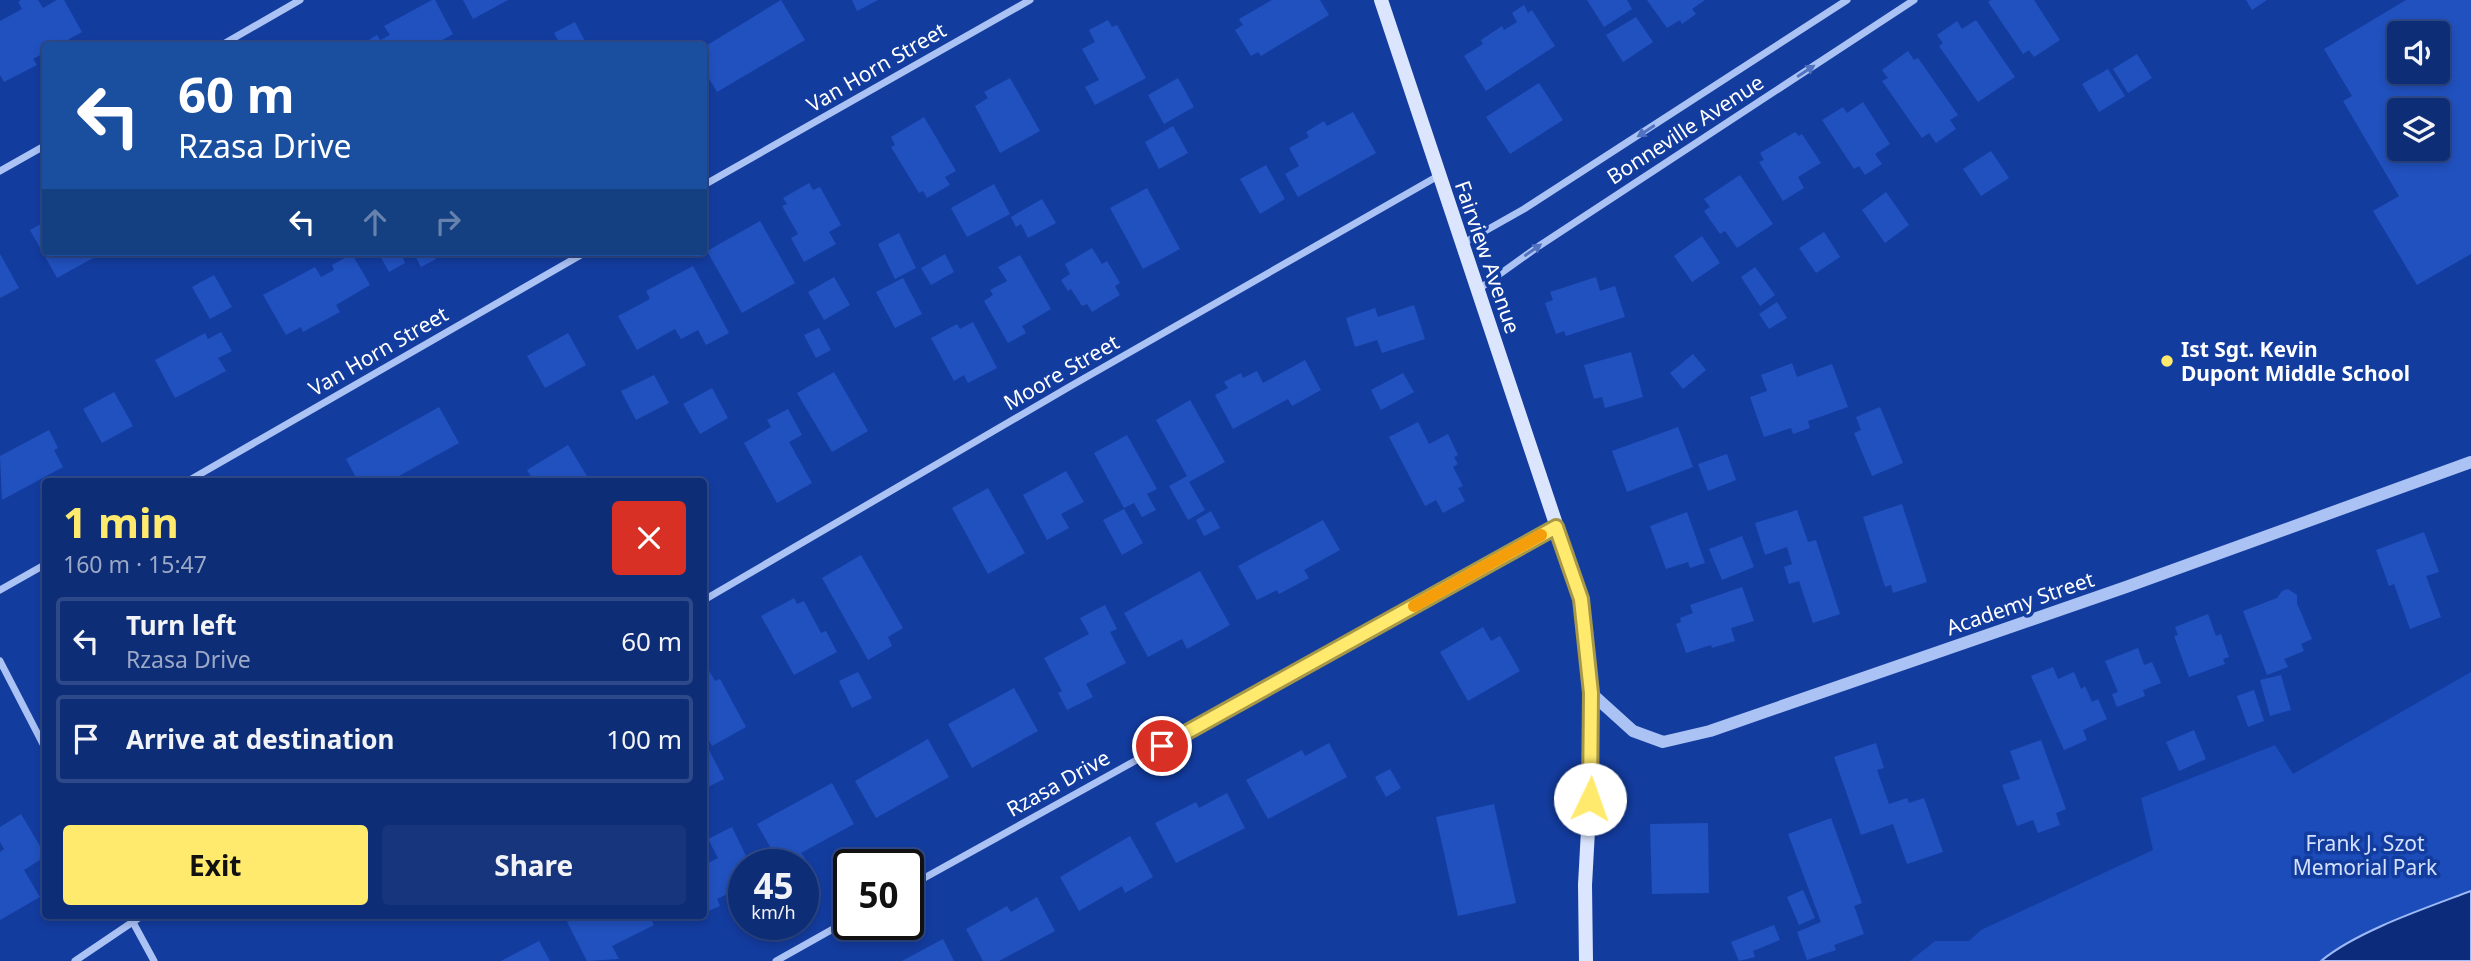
<!DOCTYPE html>
<meta charset="utf-8">
<style>
:root{--surface:#0e2d77;--page:#17357c;--text:#f1f3f6;--muted:#9ba8c6;--line:#2e4989;--accent:#ffea6e}
body{margin:0;font-family:"Noto Sans",sans-serif;background:var(--page);color:var(--text);height:100vh;display:flex;flex-direction:column;font-size:26px;white-space:nowrap}
*{box-sizing:border-box;margin:0}
p{font-size:23px;color:var(--muted)}
.icon{flex:none;width:38px;height:38px;fill:none;stroke:currentColor;stroke-width:2;stroke-linecap:round;stroke-linejoin:round}
.map{position:relative;flex:1;overflow:hidden}
.panel{position:absolute;left:42px;top:478px;width:665px;height:441px;display:flex;flex-direction:column;background:var(--surface);border-radius:7px;box-shadow:0 4px 10px #0003,0 0 0 2px var(--line)}
.panel>*{flex:none}
.hud{position:absolute;left:42px;top:42px;width:665px;height:214px;border-radius:7px;box-shadow:0 4px 10px #0003,0 0 0 2px var(--line);background:#1a4fa0;color:#fff;overflow:hidden}
.tools{position:absolute;left:2387px;top:21px;display:grid;gap:14px}
.tools a{display:grid;place-items:center;width:63px;height:63px;border-radius:7px;background:var(--surface);box-shadow:0 4px 10px #0003,0 0 0 2px var(--line);font-size:35px}
.speed{position:absolute;left:728px;top:849px;display:flex;gap:14px;font-size:35px;font-weight:700;text-align:center}
.speed>*{display:grid;place-content:center;width:91px;height:91px;border-radius:50%;background:var(--surface);box-shadow:0 4px 10px #0003,0 0 0 2px var(--line);line-height:1}
.speed small{font-size:18px;font-weight:400}
.speed .limit{border:4px solid #111;border-radius:10px;background:#fff;color:#111}
.pin{position:absolute;display:grid;place-items:center;width:60px;height:60px;color:#fff;margin:-30px;border:4px solid #fff;border-radius:50%;box-shadow:0 2px 7px #0007}
.me{position:absolute;width:77px;margin:-38px;rotate:3deg;stroke-linejoin:round;filter:drop-shadow(0 0 5px #0008)}
.turn{display:flex;align-items:center;gap:24px;height:147px;padding:0 21px;font-size:32px}
.turn .icon{width:91px;height:91px;stroke-width:2.5}
.turn b{display:block;font-size:49px;line-height:60px}
.lanes{display:flex;align-items:center;height:66px;padding:0 21px;background:#0003;justify-content:center;gap:35px;direction:ltr}
.lanes .off{opacity:.35}
.round{display:grid;place-items:center;flex:none;width:74px;height:74px;border-radius:7px;background:var(--page)}
.headline{display:flex;align-items:center;justify-content:space-between;height:119px;padding:0 21px}
h1{font-size:42px;font-weight:700;line-height:52px;color:var(--accent)}
.primary-button{display:flex;gap:14px;margin-top:auto;padding:14px 21px}
.primary-button a{flex:1;height:80px;border-radius:7px;background:var(--accent);color:#111;font-size:28px;font-weight:700;line-height:80px;text-align:center}
.primary-button a+a{background:var(--page);color:var(--text)}
ul{padding:0;list-style:none}
li{display:flex;align-items:center;gap:21px;height:88px;margin:0 14px 10px;padding:0 7px;border:4px solid var(--line);border-radius:7px}
li div{flex:1}
li b{display:block;font-size:26px}
li em{font-style:normal}
.map>svg:first-child{display:block}
</style>
<div class="map">
<svg width="2471" height="961" viewBox="0 0 2471 961">
<rect width="100%" height="100%" fill="#133c9f"/>
<path fill="#1b4cb9" d="M2471,672V961H1910L1935,941H1969L1981,930L2153,850L2141,798L2275,745L2293,774Z"/>
<path fill="#0c2c7b" stroke="#9dbaf7" stroke-width="2" d="M2471,891V961H2321C2357,931 2426,908 2471,891Z"/>
<g fill="#2151be" fill-rule="evenodd">
<path d="M21,0H38L43,8L57,0H64L82,32L57,46H46V52L33,59L37,65L4,82L0,75V21L22,9L18,2Z"/>
<path d="M432,0H435L453,34L432,46H358L377,35L380,40L390,35L384,26Z"/>
<path d="M463,0H508L473,19Z"/>
<path d="M781,0L805,40L717,92L704,70V47Z"/>
<path d="M852,0H878L857,11Z"/>
<path d="M1272,0H1320L1329,15L1261,56L1258,52L1251,56L1235,30L1243,25L1239,19Z"/>
<path d="M1587,0H1627L1632,9L1604,27Z"/>
<path d="M1647,0H1705L1692,9L1696,14L1682,24L1680,20L1667,28Z"/>
<path d="M1991,0H2034L2060,40L2034,57L2029,50L2023,54L1988,2Z"/>
<path d="M2246,0H2267L2252,10Z"/>
<path d="M2406,0H2471V254L2417,285L2373,211L2399,196L2343,101L2352,96L2324,49ZM2399,33H2438V72H2399ZM2399,110H2438V149H2399Z"/>
<path d="M1524,5L1528,13L1532,10L1555,46L1486,91L1464,56L1483,44L1481,40L1502,26L1504,30L1517,22L1512,13Z"/>
<path d="M1636,17L1653,42L1623,62L1606,35Z"/>
<path d="M1108,20L1112,27L1117,25L1146,78L1095,105L1085,87L1099,80L1082,49L1095,42L1089,30Z"/>
<path d="M1976,20L2015,77L1978,102L1939,46L1943,43L1937,35L1957,21L1962,29Z"/>
<path d="M575,22L585,41L576,46H561L554,33Z"/>
<path d="M1908,51L1914,60L1918,58L1958,115L1950,120L1956,129L1936,143L1929,133L1922,138L1882,81L1888,78L1882,70Z"/>
<path d="M2137,54L2152,78L2128,93L2113,69Z"/>
<path d="M2108,69L2125,96L2099,112L2082,84Z"/>
<path d="M1010,78L1040,131L1000,153L975,106L988,98L984,92Z"/>
<path d="M1178,78L1194,107L1164,124L1148,95Z"/>
<path d="M1539,83L1563,120L1510,154L1486,117Z"/>
<path d="M1863,102L1890,144L1875,154L1882,164L1865,175L1859,166L1854,169L1822,120L1843,107L1847,113Z"/>
<path d="M1353,112L1376,153L1298,197L1285,174L1299,166L1289,148L1309,137L1306,132L1324,121L1327,126Z"/>
<path d="M924,117L956,171L945,177L950,185L927,198L923,191L919,193L891,147L895,145L891,137Z"/>
<path d="M1173,126L1188,153L1159,169L1145,142Z"/>
<path d="M1795,132L1799,136L1802,134L1821,163L1798,177L1804,188L1783,201L1759,162L1764,160L1760,153Z"/>
<path d="M1991,151L2009,178L1981,196L1963,169Z"/>
<path d="M1266,165L1285,199L1260,214L1240,179Z"/>
<path d="M1740,175L1773,224L1737,248L1725,231L1720,234L1704,211L1710,207L1704,199Z"/>
<path d="M809,183L813,190L820,187L841,225L829,232L836,244L804,262L791,238L798,234L782,206L787,204L783,198Z"/>
<path d="M994,184L1010,214L967,237L951,208Z"/>
<path d="M1147,188L1180,249L1143,269L1110,208Z"/>
<path d="M1886,192L1909,225L1885,243L1862,210Z"/>
<path d="M1042,199L1056,223L1028,238L1021,224L1016,227L1011,217Z"/>
<path d="M46,221V252H104L57,278L30,230Z"/>
<path d="M760,221L795,283L742,313L707,251Z"/>
<path d="M1824,232L1840,257L1816,273L1799,248Z"/>
<path d="M899,233L916,268L895,279L878,244Z"/>
<path d="M1702,236L1720,263L1692,282L1674,256Z"/>
<path d="M1092,248L1102,264L1107,261L1120,283L1115,286L1120,295L1092,312L1087,304L1082,306L1071,289L1068,291L1061,280L1070,274L1065,264Z"/>
<path d="M378,252H438L434,255L436,259L421,267L413,252L403,258L405,263L389,272Z"/>
<path d="M0,254L19,288L0,298Z"/>
<path d="M352,254L370,285L336,305L340,312L303,332L301,327L286,335L263,295L315,267L321,277L334,270L332,265Z"/>
<path d="M945,254L954,272L931,285L921,268Z"/>
<path d="M1020,255L1051,309L1022,326L1026,333L1008,343L984,301L993,295L990,290L1007,281L998,267Z"/>
<path d="M693,266L729,333L706,345L698,330L681,339L675,329L637,350L618,316L650,299L646,291Z"/>
<path d="M1755,267L1775,295L1760,306L1741,277Z"/>
<path d="M214,275L232,307L210,319L192,287Z"/>
<path d="M834,277L850,305L824,320L808,292Z"/>
<path d="M1596,277L1600,291L1615,286L1625,317L1566,336L1564,331L1556,334L1545,303L1553,300L1550,292Z"/>
<path d="M903,278L922,314L895,328L876,292Z"/>
<path d="M1777,302L1787,318L1769,329L1759,314Z"/>
<path d="M1414,305L1425,339L1382,353L1377,340L1355,347L1346,318L1375,308L1378,317Z"/>
<path d="M973,322L997,368L968,383L964,375L954,381L931,338L957,324L960,329Z"/>
<path d="M819,328L831,350L816,358L804,335Z"/>
<path d="M221,332L232,351L218,358L226,371L175,398L155,360L205,333L208,339Z"/>
<path d="M568,333L586,365L545,388L527,356Z"/>
<path d="M1631,352L1643,397L1605,408L1602,397L1594,399L1584,365Z"/>
<path d="M1693,354L1706,370L1683,389L1670,373Z"/>
<path d="M1305,360L1321,390L1292,406L1288,399L1233,429L1215,395L1228,388L1224,382L1241,373L1243,378L1257,371L1263,383Z"/>
<path d="M1792,363L1797,377L1832,364L1848,407L1808,421L1810,428L1793,434L1791,428L1764,437L1750,397L1767,391L1761,375Z"/>
<path d="M834,372L868,431L832,452L797,393Z"/>
<path d="M1403,373L1414,392L1381,410L1371,390Z"/>
<path d="M654,375L669,403L636,420L621,391Z"/>
<path d="M712,388L728,418L700,434L683,404Z"/>
<path d="M114,392L133,426L102,443L83,409Z"/>
<path d="M1190,400L1225,462L1189,482L1205,510L1188,520L1169,486L1187,476L1156,420Z"/>
<path d="M439,407L459,443L390,481H358L346,459Z"/>
<path d="M1880,407L1903,463L1872,476L1854,433L1861,430L1856,417Z"/>
<path d="M788,409L802,435L789,442L812,483L777,503L744,443L771,427L767,420Z"/>
<path d="M1418,422L1429,444L1448,434L1458,455L1454,457L1458,464L1453,467L1463,486L1458,488L1465,501L1443,513L1436,500L1425,506L1389,437Z"/>
<path d="M1678,427L1693,467L1627,492L1612,451Z"/>
<path d="M49,430L58,448L54,450L63,467L2,500L0,456Z"/>
<path d="M1127,435L1157,489L1147,494L1156,510L1142,517L1134,503L1124,508L1094,453Z"/>
<path d="M568,445L590,481H534L527,470Z"/>
<path d="M1727,454L1736,480L1708,491L1698,464Z"/>
<path d="M1066,471L1084,502L1061,514L1069,528L1047,540L1023,495Z"/>
<path d="M988,488L1025,553L988,574L952,508Z"/>
<path d="M1902,504L1927,582L1893,593L1891,585L1885,587L1863,517Z"/>
<path d="M1124,509L1143,543L1122,555L1103,520Z"/>
<path d="M1797,510L1808,542L1816,540L1840,614L1813,623L1799,581L1789,584L1784,567L1792,564L1787,547L1765,555L1755,523Z"/>
<path d="M1211,511L1220,528L1204,536L1196,520Z"/>
<path d="M1687,512L1705,563L1690,568L1688,562L1666,569L1650,526Z"/>
<path d="M1323,520L1340,550L1304,570L1309,578L1279,594L1277,590L1257,600L1238,566Z"/>
<path d="M2424,532L2439,572L2426,576L2441,617L2410,629L2394,584L2389,586L2376,550Z"/>
<path d="M1742,536L1754,567L1722,580L1709,549Z"/>
<path d="M861,555L903,628L888,637L892,646L868,660L822,578Z"/>
<path d="M1200,571L1230,625L1187,649L1182,639L1148,657L1124,613Z"/>
<path d="M1742,587L1754,621L1731,628L1735,641L1712,648L1711,645L1686,653L1676,624L1681,622L1680,618L1693,613L1690,605Z"/>
<path d="M2288,589L2297,595V603L2312,639L2301,644L2304,651L2284,659L2288,667L2267,675L2243,611L2277,598L2282,591Z"/>
<path d="M794,598L797,604L804,601L821,633L826,631L837,652L794,675L761,616Z"/>
<path d="M1105,605L1117,629L1110,632L1126,663L1086,684L1093,697L1067,710L1058,693L1062,691L1044,658L1089,634L1080,618Z"/>
<path d="M2208,614L2216,636L2221,634L2229,657L2223,659L2225,664L2189,677L2174,636L2178,635L2175,627Z"/>
<path d="M1483,627L1491,641L1500,636L1520,671L1468,701L1440,652Z"/>
<path d="M2138,648L2144,665L2152,662L2161,683L2143,690L2145,696L2117,707L2112,694L2118,692L2105,661Z"/>
<path d="M706,665L715,681L720,679L746,727L712,746L704,731V666Z"/>
<path d="M2053,667L2058,679L2074,672L2081,689L2085,686L2092,702L2098,699L2107,719L2083,730L2087,740L2064,750L2031,676Z"/>
<path d="M858,672L872,698L852,708L839,681Z"/>
<path d="M2281,675L2291,710L2270,716L2260,680Z"/>
<path d="M1014,688L1038,731L972,768L948,724Z"/>
<path d="M2254,690L2264,721L2248,727L2237,696Z"/>
<path d="M2194,730L2206,759L2179,771L2166,742Z"/>
<path d="M928,739L949,777L876,818L855,781Z"/>
<path d="M2041,740L2066,809L2056,813L2060,825L2038,833L2033,820L2017,826L2002,785L2020,779L2010,751Z"/>
<path d="M1329,743L1347,777L1268,819L1246,780L1302,750L1305,756Z"/>
<path d="M1876,743L1884,768L1877,770L1889,804L1907,798L1909,803L1924,798L1943,852L1907,864L1893,824L1861,835L1834,757Z"/>
<path d="M709,750L724,779L704,789V753Z"/>
<path d="M1390,769L1401,788L1386,797L1375,777Z"/>
<path d="M832,783L854,824L801,853L805,858L793,864H780L757,824Z"/>
<path d="M1227,793L1245,828L1176,863L1155,823L1196,802L1199,808Z"/>
<path d="M1494,804L1516,903L1458,916L1436,817Z"/>
<path d="M21,814L46,856L24,870L40,897L0,920V852L4,849L0,842V827Z"/>
<path d="M1831,818L1862,903L1854,906L1864,934L1834,945L1836,950L1807,960L1797,932L1821,922L1788,834Z"/>
<path d="M1708,823L1709,893L1652,894L1650,824Z"/>
<path d="M732,827L750,864H744V886L717,899L720,906L704,913V865L718,858L708,839Z"/>
<path d="M1130,836L1153,877L1125,893L1122,886L1079,911L1060,877Z"/>
<path d="M1803,890L1815,918L1799,925L1787,897Z"/>
<path d="M1037,897L1055,931L999,961H983L966,929L1007,906L1011,912Z"/>
<path d="M580,915H649L654,925L612,946L619,959L587,961L567,922Z"/>
<path d="M1774,925L1780,940L1753,951L1755,957L1739,961L1731,942Z"/>
<path d="M943,939L954,961H902Z"/>
<path d="M539,941L550,961H501Z"/>
</g>
<g fill="none" stroke-linecap="round" stroke-linejoin="round">
<g stroke="#abc2f4" stroke-width="7">
<path d="M220,46L300,0"/>
<path d="M0,171L46,145"/>
<path d="M704,185L1030,0"/>
<path d="M1462,244L1524,209L1847,0"/>
<path d="M1479,289L1539,246L1914,0"/>
<path d="M188,481L586,252"/>
<path d="M0,590L46,564"/>
<path d="M704,600L1069,387L1438,176"/>
<path d="M0,661L46,750"/>
<path d="M908,887L1556,527"/>
<path d="M129,915L154,961"/>
<path d="M75,961L143,915"/>
<path d="M776,961L849,920"/>
</g>
<path stroke="#abc2f4" stroke-width="12" d="M1591,693L1633,731L1663,742L1710,731L2126,587L2471,462"/>
<path stroke="#dbe5fd" stroke-width="14" d="M1381,0L1581,599L1591,693L1592,757L1585,885L1586,961"/>
</g>
<defs><path id="oneway-solid" d="M-6-.8H1V-3.2L6.5 0L1 3.2V.8H-6Z" transform="scale(1.75)"/></defs>
<g fill="#5072c1">
<use href="#oneway-solid" transform="translate(1806 71) rotate(-33)"/>
<use href="#oneway-solid" transform="translate(1646 131) rotate(147)"/>
<use href="#oneway-solid" transform="translate(1533 250) rotate(-35)"/>
</g>
<g fill="none" stroke-linecap="round" stroke-linejoin="round">
<defs>
<path id="route" d="M1162,746L1556,527L1581,599L1591,693L1590,799"/>
</defs>
<use href="#route" stroke="#a69848" stroke-width="18"/>
<use href="#route" stroke="#ffea6e" stroke-width="12"/>
<path stroke="#f59e0b" stroke-width="12" d="M1414,606L1541,535"/>
</g>
<circle fill="#ffea6e" stroke="#133c9f" stroke-width="2.5" cx="2167" cy="361" r="7"/>
<g text-anchor="middle" dominant-baseline="central" stroke-width="7" stroke-linejoin="round" paint-order="stroke">
<g font-size="21" fill="#fff" stroke="#133c9f">
<text transform="translate(876 67) rotate(-30)">Van Horn Street</text>
<text transform="translate(1685 129) rotate(-33)">Bonneville Avenue</text>
<text transform="translate(1488 257) rotate(71)">Fairview Avenue</text>
<text transform="translate(378 351) rotate(-30)">Van Horn Street</text>
<text transform="translate(1061 372) rotate(-30)">Moore Street</text>
<text transform="translate(2020 603) rotate(-19)">Academy Street</text>
<text transform="translate(1058 783) rotate(-29)">Rzasa Drive</text>
</g>
<g font-size="21" font-weight="bold" fill="#fff" stroke="#133c9f" text-anchor="start">
<text x="2181" y="349">Ist Sgt. Kevin<tspan x="2181" dy="24">Dupont Middle School</tspan></text>
</g>
<g font-size="21" fill="#d4e1fe" stroke="#133c9f">
<text x="2365" y="843">Frank J. Szot<tspan x="2365" dy="24">Memorial Park</tspan></text>
</g>
</g>
</svg>
<div class="tools">
<a><svg class="icon" aria-label="sound" viewBox="0 0 24 24"><path d="M4 9h4l5-4v14l-5-4H4zM17 9q2 3 0 6"/></svg></a>
<a><svg class="icon" aria-label="layers" viewBox="0 0 24 24"><path d="M12 4l9 5-9 5-9-5zM3 14l9 5 9-5"/></svg></a>
</div>
<div class="speed"><div>45<small>km/h</small></div><div class="limit">50</div></div>
<div class="pin" style="left:1162px;top:746px;background:#d93025"><svg class="icon" aria-label="arrive" viewBox="0 0 24 24"><path d="M6 21V4h12l-3 4 3 4H6"/></svg></div>
<svg class="me" style="left:1590px;top:799px" viewBox="-20 -20 40 40"><circle r="19" fill="#fff"/><path d="M0-13L10 11 0 6-10 11z" fill="#ffea6e"/></svg>
<div class="hud">
<div class="turn"><svg class="icon" aria-label="left" viewBox="0 0 24 24"><path d="M17 20v-9H6M10 6l-5 5 5 5"/></svg><div><b>60 m</b>Rzasa Drive</div></div>
<div class="lanes"><svg class="icon" aria-label="left" viewBox="0 0 24 24"><path d="M17 20v-9H6M10 6l-5 5 5 5"/></svg><svg class="icon off" aria-label="ahead" viewBox="0 0 24 24"><path d="M12 20V5M6 11l6-6 6 6"/></svg><svg class="icon off" aria-label="right" viewBox="0 0 24 24"><path d="M7 20v-9h11M14 6l5 5-5 5"/></svg></div>
</div>
<section class="panel">
<div class="headline"><div><h1>1 min</h1><p>160 m · 15:47</p></div><a class="round" style="background:#d93025;color:#fff"><svg class="icon" aria-label="close" viewBox="0 0 24 24"><path d="M6 6l12 12M18 6L6 18"/></svg></a></div>
<ul>
<li><svg class="icon" aria-label="left" viewBox="0 0 24 24"><path d="M17 20v-9H6M10 6l-5 5 5 5"/></svg><div><b>Turn left</b><p>Rzasa Drive</p></div><em>60 m</em></li>
<li><svg class="icon" aria-label="arrive" viewBox="0 0 24 24"><path d="M6 21V4h12l-3 4 3 4H6"/></svg><div><b>Arrive at destination</b></div><em>100 m</em></li>
</ul>
<div class="primary-button"><a>Exit</a><a>Share</a></div>
</section>
</div>
